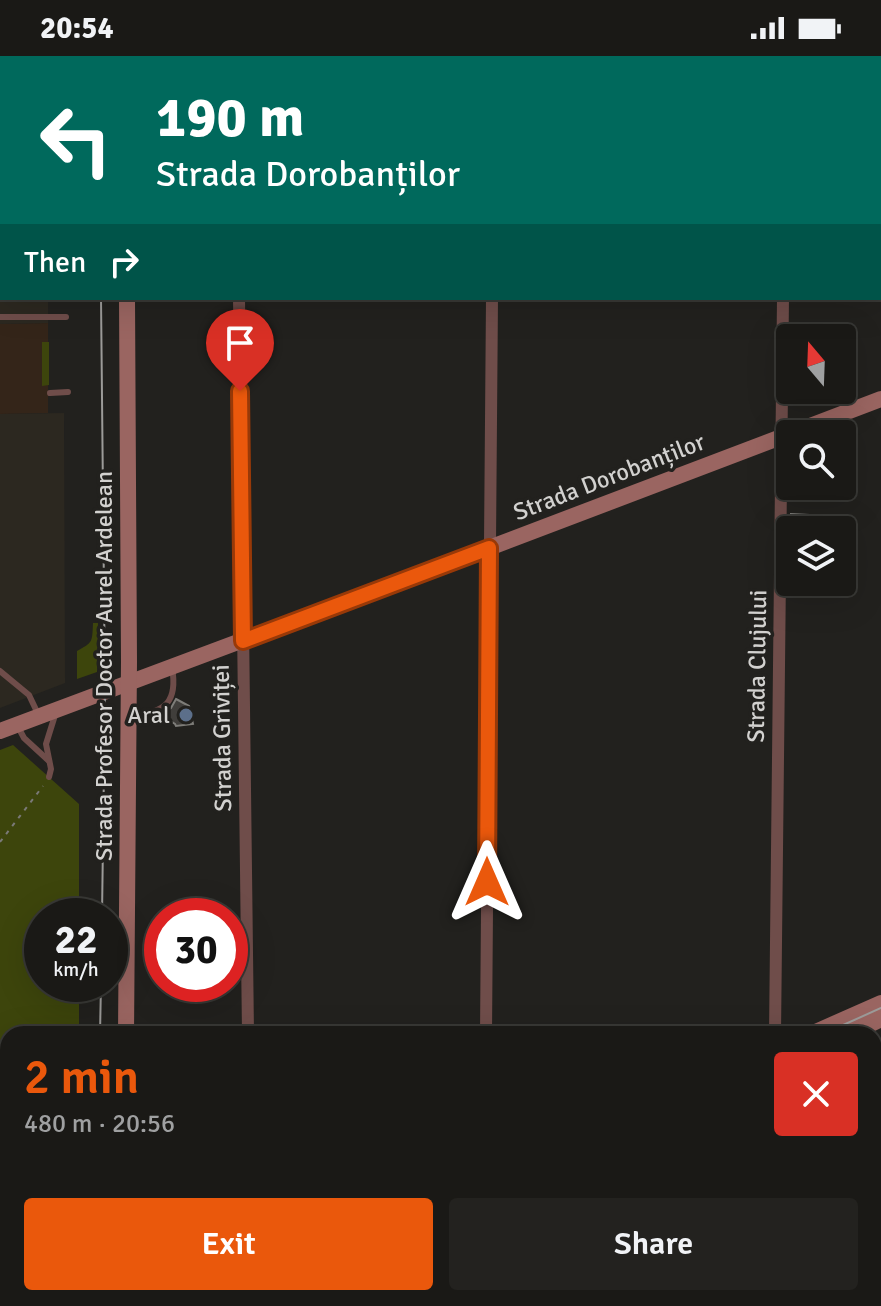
<!DOCTYPE html>
<meta charset="utf-8">
<style>
:root{--surface:#1a1916;--page:#23221f;--text:#f1f3f6;--muted:#9fa0a1;--line:#383835;--accent:#ea580c}
body{margin:0;font-family:Signika,sans-serif;background:var(--page);color:var(--text);height:100vh;display:flex;flex-direction:column;font-size:30px;white-space:nowrap}
*{box-sizing:border-box;margin:0}
p{font-size:26px;color:var(--muted)}
.icon{flex:none;width:44px;height:44px;fill:none;stroke:currentColor;stroke-width:2;stroke-linecap:round;stroke-linejoin:round}
.map{position:relative;flex:1;overflow:hidden}
.side{position:absolute;left:0px;top:970px;width:882px;height:280px;display:flex;flex-direction:column;background:var(--surface);border-radius:24px 24px 0 0;box-shadow:0 8px 32px #0002,0 0 0 2px var(--line)}
.side>*{flex:none}
.top-card{position:absolute;left:0px;top:0px;width:882px;height:244px;box-shadow:0 8px 32px #0002,0 0 0 2px var(--line);background:#00695c;color:#fff;overflow:hidden}
.needle{width:52px;rotate:341deg}
.fabs{position:absolute;left:776px;top:268px;display:grid;gap:16px}
.fabs a{display:grid;place-items:center;width:80px;height:80px;border-radius:8px;background:var(--surface);box-shadow:0 8px 32px #0002,0 0 0 2px var(--line);font-size:40px}
.speed{position:absolute;left:24px;top:842px;display:flex;gap:16px;font-size:40px;font-weight:700;text-align:center}
.speed>*{display:grid;place-content:center;width:104px;height:104px;border-radius:50%;background:var(--surface);box-shadow:0 8px 32px #0002,0 0 0 2px var(--line);line-height:1}
.speed small{font-size:20px;font-weight:400}
.speed .limit{border:12px solid #d22;background:#fff;color:#111}
.pin{position:absolute;display:grid;place-items:center;width:68px;height:68px;color:#fff;margin:-82px -34px;border-radius:50% 50% 50% 0;rotate:-45deg;box-shadow:0 0 8px #0007}
.pin .icon{rotate:45deg}
.me{position:absolute;width:88px;margin:-44px;rotate:0deg;stroke-linejoin:round;filter:drop-shadow(0 0 6px #0008)}
.turn{display:flex;align-items:center;gap:28px;height:168px;padding:0 24px;font-size:36px}
.turn .icon{width:104px;height:104px;stroke-width:2.5}
.turn b{display:block;font-size:56px;line-height:68px}
.then{display:flex;align-items:center;height:76px;padding:0 24px;background:#0003;gap:16px;font-size:30px}
.round{display:grid;place-items:center;flex:none;width:84px;height:84px;border-radius:8px;background:var(--page)}
.head{display:flex;align-items:center;justify-content:space-between;height:136px;padding:0 24px}
h1{font-size:48px;font-weight:600;line-height:60px;color:var(--accent)}
.cta{display:flex;gap:16px;margin-top:auto;padding:16px 24px}
.cta a{flex:1;height:92px;border-radius:8px;background:var(--accent);color:#fff;font-size:32px;font-weight:600;line-height:92px;text-align:center}
.cta a+a{background:var(--page);color:var(--text)}
.status{display:flex;justify-content:space-between;align-items:center;height:56px;padding:0 40px;background:var(--surface);direction:ltr}
.status svg{height:22px;fill:currentColor}
.map>svg:first-child{display:block}
</style>
<div class="status"><b>20:54</b><svg viewBox="0 0 49 12"><path d="M0 12V9h3v3zM5 12V6h3v6zM10 12V3h3v9zM15 12V0h3v12zM26 1h20v11H26zM47 4h2v5h-2z"/></svg></div>
<div class="map">
<svg width="881" height="1250" viewBox="0 0 881 1250">
<rect width="100%" height="100%" fill="#22211e"/>
<path fill="#342519" d="M48,267V357L0,358V268Z"/>
<g fill="#2c2820">
<path d="M0,0H54V2H2V242H48V267L0,268Z"/>
<path d="M64,357L65,627L0,652V358Z"/>
</g>
<g fill="#3d450c">
<path d="M42,286H49V329L42,330Z"/>
<path d="M93,567H98L97,616L77,623V595C93,586 92,587 93,567Z"/>
<path d="M13,689L79,748V860H42V928H79V978H8V1242H75L73,1250H0V694Z"/>
</g>
<g fill="#403e3b" stroke="#7e7d79" stroke-width="2">
<path d="M791,458L809,459V474H791Z"/>
<path d="M176,643L189,650L193,668L176,670L175,668L161,659L171,652Z"/>
</g>
<g fill="none" stroke-linecap="round" stroke-linejoin="round">
<g stroke="#7a7977" stroke-width="2" stroke-dasharray="4 6" stroke-linecap="butt">
<path d="M0,786L43,730"/>
<path d="M0,1121L8,1144"/>
<path d="M36,1242L38,1250"/>
</g>
<g stroke="#6f4d4a" stroke-width="6">
<path d="M0,228H2"/>
<path d="M0,261H66"/>
<path d="M50,337L68,336"/>
<path d="M0,615L29,639L39,660"/>
<path d="M132,660C166,656 178,646 172,611"/>
<path d="M17,669L24,682L49,705"/>
<path d="M49,721L51,713L46,688L56,656"/>
<path d="M874,1046L881,1043"/>
<path d="M874,1204L881,1239"/>
<path d="M338,1250L357,1242"/>
<path d="M416,1250V1242"/>
</g>
<g stroke="#6f4d4a" stroke-width="12">
<path d="M236,0V2"/>
<path d="M495,2V0"/>
<path d="M786,2V0"/>
<path d="M239,242L248,978"/>
<path d="M486,978L492,242"/>
<path d="M775,978L783,242"/>
<path d="M874,1161L881,1158"/>
<path d="M482,1250V1242"/>
<path d="M650,1250L671,1242"/>
<path d="M771,1250V1242"/>
</g>
<g stroke="#9a6561" stroke-width="16">
<path d="M125,0V2"/>
<path d="M0,675L489,492L881,343"/>
<path d="M126,978L129,606L127,242"/>
<path d="M811,978L881,947"/>
<path d="M850,978L881,963"/>
<path d="M126,1242L131,1250"/>
<path d="M189,1250L207,1242"/>
<path d="M228,1250L246,1242"/>
</g>
<g stroke="#9c9b99" stroke-width="2">
<path d="M103,2V0"/>
<path d="M101,242L105,636L102,860"/>
<path d="M100,978L101,928"/>
<path d="M823,978L881,952"/>
<path d="M104,1242L106,1250"/>
<path d="M216,1250L234,1242"/>
</g>
</g>
<g fill="none" stroke-linecap="round" stroke-linejoin="round">
<defs>
<path id="route" d="M240,335L243,585L489,492L487,826"/>
</defs>
<use href="#route" stroke="#983908" stroke-width="20"/>
<use href="#route" stroke="#ea580c" stroke-width="14"/>
</g>
<circle fill="#5c6f8a" stroke="#22211e" stroke-width="3" cx="186" cy="659" r="8"/>
<g text-anchor="middle" dominant-baseline="central" stroke-width="7" stroke-linejoin="round" paint-order="stroke">
<g font-size="24" fill="#d2d1cf" stroke="#22211e">
<text transform="translate(609 421) rotate(-21)">Strada Dorobanților</text>
<text transform="translate(104 610) rotate(-90)">Strada Profesor Doctor Aurel Ardelean</text>
<text transform="translate(757 610) rotate(-89)">Strada Clujului</text>
<text transform="translate(222 682) rotate(-91)">Strada Griviței</text>
</g>
<g font-size="24" fill="#d2d1cf" stroke="#22211e" text-anchor="end">
<text x="170" y="659">Aral</text>
</g>
</g>
</svg>
<div class="fabs">
<a><svg class="needle" viewBox="-14 -14 28 28"><path d="M0-13l5 13h-10z" fill="#e53935"/><path d="M0 13l5-13h-10z" fill="#9fa0a1"/></svg></a>
<a><svg class="icon" aria-label="search" viewBox="0 0 24 24"><circle cx="10" cy="10" r="6"/><path d="M15 15l6 6"/></svg></a>
<a><svg class="icon" aria-label="layers" viewBox="0 0 24 24"><path d="M12 4l9 5-9 5-9-5zM3 14l9 5 9-5"/></svg></a>
</div>
<div class="speed"><div>22<small>km/h</small></div><div class="limit">30</div></div>
<div class="pin" style="left:240px;top:335px;background:#d93025"><svg class="icon" aria-label="arrive" viewBox="0 0 24 24"><path d="M6 21V4h12l-3 4 3 4H6"/></svg></div>
<svg class="me" style="left:487px;top:826px" viewBox="-20 -20 40 40"><path d="M0-17L14 15 0 8-14 15z" fill="#ea580c" stroke="#fff" stroke-width="4"/></svg>
<div class="top-card">
<div class="turn"><svg class="icon" aria-label="left" viewBox="0 0 24 24"><path d="M17 20v-9H6M10 6l-5 5 5 5"/></svg><div><b>190 m</b>Strada Dorobanților</div></div>
<div class="then">Then<svg class="icon" aria-label="right" viewBox="0 0 24 24"><path d="M7 20v-9h11M14 6l5 5-5 5"/></svg></div>
</div>
<section class="side">
<div class="head"><div><h1>2 min</h1><p>480 m · 20:56</p></div><a class="round" style="background:#d93025;color:#fff"><svg class="icon" aria-label="close" viewBox="0 0 24 24"><path d="M6 6l12 12M18 6L6 18"/></svg></a></div>
<div class="cta"><a>Exit</a><a>Share</a></div>
</section>
</div>
